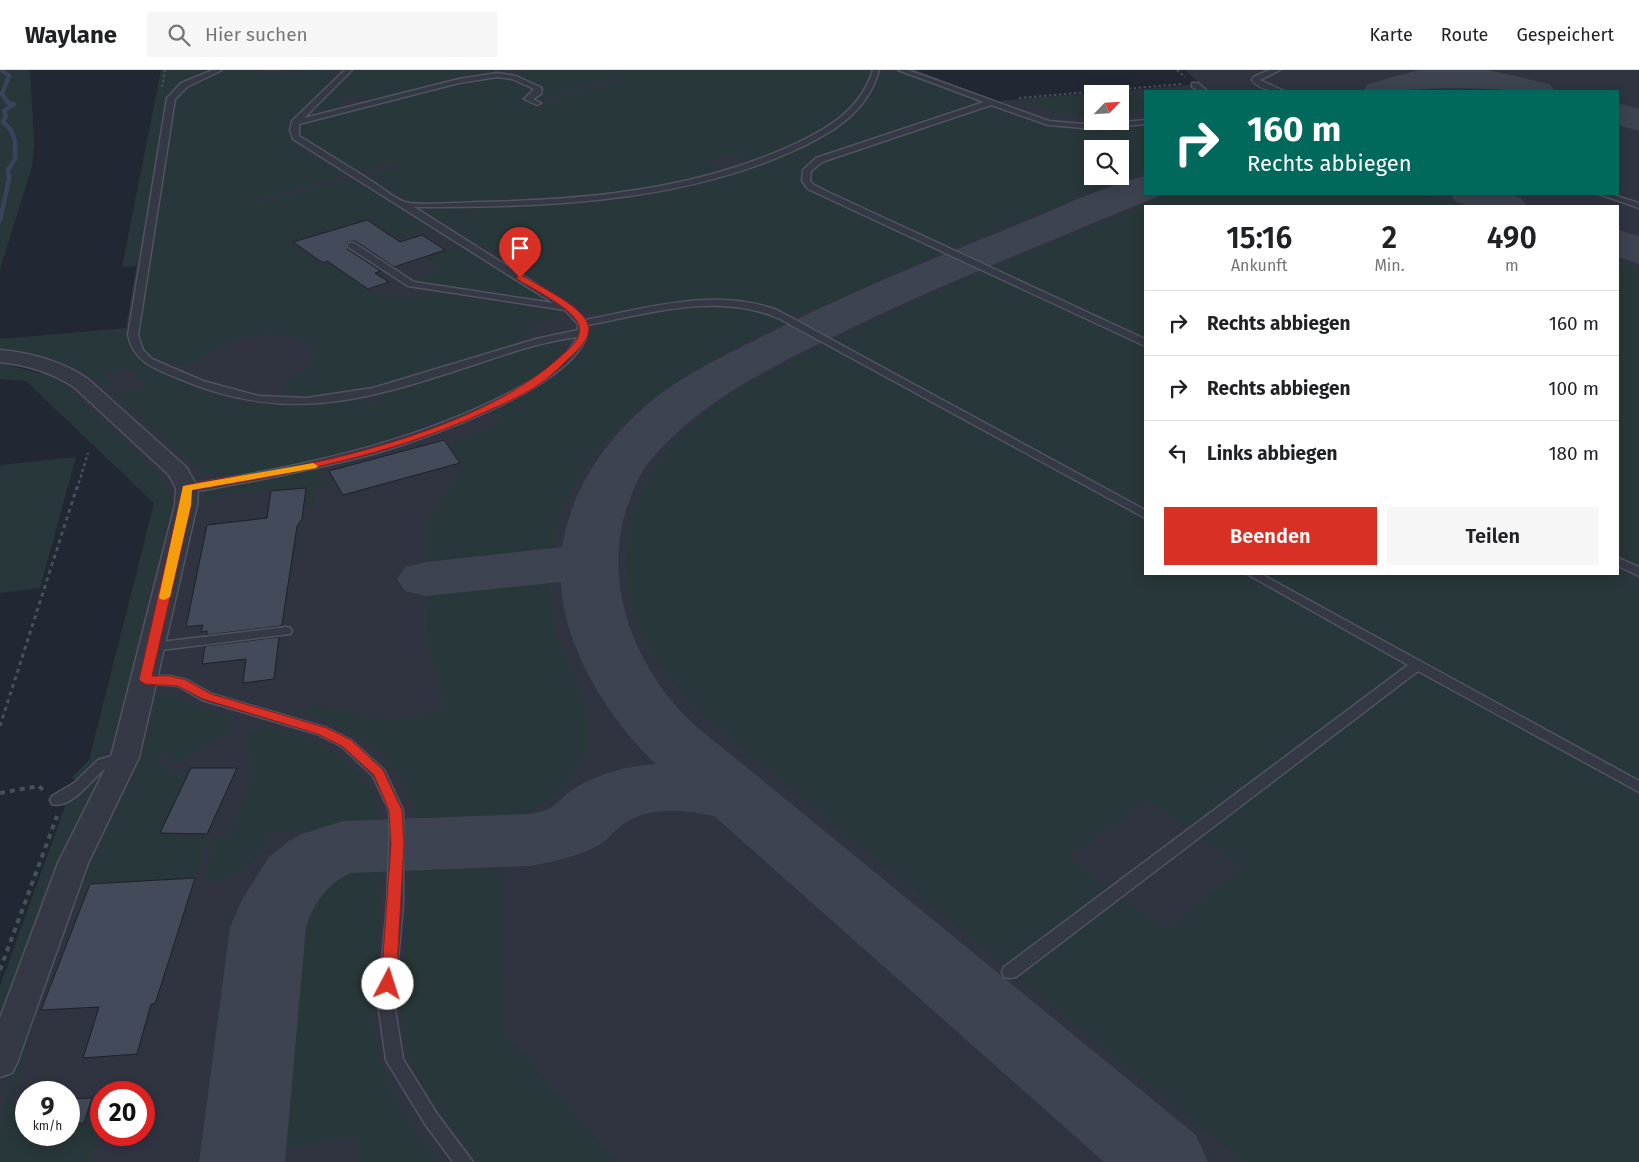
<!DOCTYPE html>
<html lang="de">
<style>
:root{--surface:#fff;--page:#f6f6f6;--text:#202124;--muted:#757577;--line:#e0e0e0;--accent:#d93025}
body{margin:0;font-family:"Fira Sans",sans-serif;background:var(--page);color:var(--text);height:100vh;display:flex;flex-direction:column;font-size:19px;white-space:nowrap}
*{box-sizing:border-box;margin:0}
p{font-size:16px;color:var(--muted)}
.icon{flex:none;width:28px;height:28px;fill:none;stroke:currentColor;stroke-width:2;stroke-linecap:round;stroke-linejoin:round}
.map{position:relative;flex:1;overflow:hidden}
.drawer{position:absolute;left:1144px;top:135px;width:475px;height:370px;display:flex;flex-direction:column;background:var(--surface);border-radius:0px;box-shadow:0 2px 12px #0003}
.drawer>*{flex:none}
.top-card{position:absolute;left:1144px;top:20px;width:475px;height:105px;border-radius:0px;box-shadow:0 2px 12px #0003;background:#00695c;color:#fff;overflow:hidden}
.needle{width:32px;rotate:65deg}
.fabs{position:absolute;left:1084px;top:15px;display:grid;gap:10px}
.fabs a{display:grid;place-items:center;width:45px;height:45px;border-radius:0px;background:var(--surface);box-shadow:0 2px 12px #0003;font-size:25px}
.speed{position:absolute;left:15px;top:1011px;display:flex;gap:10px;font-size:25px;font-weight:700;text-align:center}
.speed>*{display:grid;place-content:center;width:65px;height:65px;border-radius:50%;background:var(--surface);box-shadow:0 2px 12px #0003;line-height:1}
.speed small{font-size:12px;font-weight:400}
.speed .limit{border:8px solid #d22;background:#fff;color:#111}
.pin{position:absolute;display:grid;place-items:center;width:42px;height:42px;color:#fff;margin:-51px -21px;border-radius:50% 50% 50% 0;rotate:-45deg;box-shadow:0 0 5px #0007}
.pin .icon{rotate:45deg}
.me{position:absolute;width:55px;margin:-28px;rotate:5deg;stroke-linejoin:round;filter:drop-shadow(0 0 4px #0008)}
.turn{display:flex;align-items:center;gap:18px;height:105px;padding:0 20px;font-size:22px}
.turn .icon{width:65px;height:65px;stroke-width:2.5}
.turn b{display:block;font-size:35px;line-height:42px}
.eta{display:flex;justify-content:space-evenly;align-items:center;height:85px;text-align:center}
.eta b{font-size:30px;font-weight:600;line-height:35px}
.action{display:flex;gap:10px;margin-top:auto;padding:10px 20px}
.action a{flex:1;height:58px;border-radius:0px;background:var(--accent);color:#fff;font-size:20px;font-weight:600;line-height:58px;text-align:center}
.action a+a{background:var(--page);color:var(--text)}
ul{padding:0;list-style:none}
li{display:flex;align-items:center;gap:15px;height:65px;padding:0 20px;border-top:1px solid var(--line)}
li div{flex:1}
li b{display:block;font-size:19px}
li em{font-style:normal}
header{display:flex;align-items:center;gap:30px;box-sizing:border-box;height:70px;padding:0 25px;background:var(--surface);border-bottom:1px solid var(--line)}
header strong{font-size:24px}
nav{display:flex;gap:28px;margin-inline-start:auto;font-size:18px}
.search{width:350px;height:45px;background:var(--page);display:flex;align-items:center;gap:12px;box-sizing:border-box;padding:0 18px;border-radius:0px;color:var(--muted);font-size:19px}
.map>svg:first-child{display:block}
</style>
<header>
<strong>Waylane</strong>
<div class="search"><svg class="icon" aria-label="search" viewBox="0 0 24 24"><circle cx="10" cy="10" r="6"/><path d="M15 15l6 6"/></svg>Hier suchen</div>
<nav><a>Karte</a><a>Route</a><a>Gespeichert</a></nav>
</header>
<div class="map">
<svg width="1639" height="1092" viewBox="0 0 1639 1092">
<rect width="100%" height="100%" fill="#222734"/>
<path fill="#303441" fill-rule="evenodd" d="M175,0H916L998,31L1200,14L1185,0H1639V1092H0V936L73,731L105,697L93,695L158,431L28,310L126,258L169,2ZM1145,21H1618V124H1145ZM1092,24H1120V51H1092ZM1092,79H1120V106H1092ZM1145,136H1618V504H1145ZM26,1022H69V1065H26ZM101,1022H144V1065H101Z"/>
<g fill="#283739" fill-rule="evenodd">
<path d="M0,0H30L34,75L32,97L0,199Z"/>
<path d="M161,0H214L182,14L168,28L142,185L136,196L122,197Z"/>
<path d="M223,0H260V3L333,0L329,12L294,48L288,57C291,80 322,91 340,102L338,108L252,132L255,135L342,110H353L429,158L398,168L368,148L288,172L321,195L328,193L367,220L384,225L404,227L449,224L554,242L560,247L540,252L541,254L524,260L530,266C520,271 510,277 499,281C480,288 459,293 440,299C408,308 309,343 284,318L286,312L309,298L316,284L310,273C281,258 241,263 214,280C204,286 199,293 187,296C183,297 177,294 172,293C153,289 141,286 138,264L176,26C186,13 207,4 223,0Z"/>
<path d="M354,0H499L404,23L401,22C385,26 368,36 354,30L365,27L359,24L339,29L349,36L348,37L324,44L314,43L313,41Z"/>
<path d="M523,0H871L855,32L825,58L805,70L752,91L730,85L707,92L720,101L674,113L605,125L490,133L409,131L366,106L402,94L400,92L359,102L316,75L302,62V55L307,52L459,12L499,7H511L536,19L525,29L535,35L626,9L623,7L536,31L531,28L543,21L542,19L510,5Z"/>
<path d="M884,0L907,4L978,31L977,33L815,89L803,101L804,110L945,182L800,246L765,235L721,230L608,245L591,244L427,142L428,140L436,138C532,141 856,119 881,1Z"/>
<path d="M1130,20L1145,30V41L1120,44V24H1092V47L1059,44L1017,30Z"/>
<path d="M985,36C1040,58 1086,62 1145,54V102L950,179L828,123L811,110L815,96L822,92ZM1092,79H1120V106H1092Z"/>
<path d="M1169,124H1425L1461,136H1145V269L991,198Z"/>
<path d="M458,176L548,231L542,233L417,213L411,210L441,200L426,187Z"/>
<path d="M1618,190L1639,198V498L1618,488Z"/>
<path d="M984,200L1145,275V442L831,270Z"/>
<path d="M726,235L755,239L787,252C696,297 593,346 559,451C556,462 555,474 552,485L427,498V455L463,393L450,374L504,351L491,343C524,327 562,308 584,278C588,273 590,265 593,261C608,244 702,236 726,235Z"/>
<path d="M126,258L132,282L145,294L207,324L257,336L262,333L318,332L360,326L367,335L383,331L379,322L534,276L553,274L566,279C537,312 494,331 455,347H448L387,370L315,389L252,403L203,404L115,325L148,315L127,298L103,306L112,316L105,318C74,291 39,285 0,280V269Z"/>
<path d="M825,273L1145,449V504H1246L1401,589L1406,596L1187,758L1147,731L1069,787L1109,817L1004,896L699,642C684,625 669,608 656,589C598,497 629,402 710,339C745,312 787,294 825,273Z"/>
<path d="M0,293L54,307L69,318L158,403L169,419L172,434L115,666L110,676L79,710L71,708L89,690L154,433L26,311L0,309Z"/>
<path d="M76,387L40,518L0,523V395Z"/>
<path d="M320,399L330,415L315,419L313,437L305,438L307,417L216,425L214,432H201L204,425L218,419Z"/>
<path d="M1618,496L1639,506V714L1257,504H1618Z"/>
<path d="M547,503L556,562L582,625L589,658L588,671L582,690L561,719L540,736L509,752L415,755L413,731L399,704L377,678L348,660L304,643L311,633L386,651L445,641L426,565L427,516Z"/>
<path d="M1415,604H1429L1639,721V1092H1244L1017,907L1123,828L1166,859L1244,798L1199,767Z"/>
<path d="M169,623L209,640L230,645L231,662L178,693L166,685L156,692L178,705L191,696L159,764L207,766L197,808L82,813L134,707L146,675L156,632L158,627Z"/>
<path d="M268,657C310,665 359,689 376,732C379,740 380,749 382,758L270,762C256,795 241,808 204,812L215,765H230L255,703L246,669L255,659Z"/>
<path d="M101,699L102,703L48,810L0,948V916L67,731L72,730Z"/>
<path d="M502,788L503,961L616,1092H480L445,1048L419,1009L408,979L401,945L411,790Z"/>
<path d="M384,791L373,929V958L379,986L392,1021L409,1051L440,1092H360V1066L280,1079L303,863L312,821L342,801Z"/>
<path d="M37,941L12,1034L26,1033V1065H69V1056L84,1055L92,1030H101V1051L91,1092H0V1054L11,1006L30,942Z"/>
</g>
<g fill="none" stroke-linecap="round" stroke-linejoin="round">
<path stroke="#39435c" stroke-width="4.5" d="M0,150L9,109L8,100L15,89V71L11,60L3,52L6,46L4,41L14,34L8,33L2,24L9,6L1,0"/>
<g fill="#3e4351" fill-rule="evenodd">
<path d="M1419,0H1488L1550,14L1555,21C1523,23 1491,18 1459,18C1427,17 1395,23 1363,21L1368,14Z"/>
<path d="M1618,33L1639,39V61L1618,55Z"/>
<path d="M1145,106V124H1161L1159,126C1049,172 938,215 831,268C767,299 703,331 655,385C643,397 636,413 630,429C604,496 624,568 666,624C685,649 710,668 734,687L1196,1065L1208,1092H1104L714,746C685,740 651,736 625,753C615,759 609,769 599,775C578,787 552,792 529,796L350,803C326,816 315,831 306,857L285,1092H199L230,857L243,828L269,787L289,771L302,764L343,751L529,744C558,740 554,732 575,718C597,704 630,695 656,694C610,651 563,577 561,512L426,526L405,521L397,509L405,497L426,492L562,477C573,416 603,373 650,332C683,305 723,286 761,267C841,226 924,192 1007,159C1052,141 1098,118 1145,106Z"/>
<path d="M1450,124H1509L1521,128L1527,136H1468L1456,132Z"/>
<path d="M1618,160L1639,166V194L1618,187Z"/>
</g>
</g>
<g fill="#434a59" stroke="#1d212b">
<path d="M367,150L400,172L422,165L445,180L394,197L355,171L347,172V179L381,201L375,203L389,212L368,219L327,191L323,193L293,172Z"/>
<path d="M444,370L460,393L343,425L329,401Z"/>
<path d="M306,418L302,449L297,456L282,554L280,556L207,565V561L201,562L203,555L186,557L207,455L267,448L271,421Z"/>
<path d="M279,567L274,609L243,613L246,589L202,594L205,576Z"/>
<path d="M191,698H237L207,764L160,763Z"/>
<path d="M195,808L155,934H151L137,984L83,988L99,937L41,940L90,814Z"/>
<path d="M92,1028L84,1053L69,1054V1029Z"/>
</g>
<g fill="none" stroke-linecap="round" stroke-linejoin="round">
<defs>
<g id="service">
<path d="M213,0H222L187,17L175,29L138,265L143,280L152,289L203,311L259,326L306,328L373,318L536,269L578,260V254L565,240L408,216L348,177V173H354L414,212L553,233L293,69L290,60L292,51L345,0H352L304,48L459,9L497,3L516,6L542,18L541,24L533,29L541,33L537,35L524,29L534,19L512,9L497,7L459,13L299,54V66C325,82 351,98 376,114C385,120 395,129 405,132C415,136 466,132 480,132C585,130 690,120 786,78C824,61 860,42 873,0H879C867,44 830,64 791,82C672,134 541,137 414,137L572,237L585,250C647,238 716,217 777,240L1145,440V448L782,250C722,221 650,243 588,255C590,313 421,370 373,384C331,395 289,404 247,412C232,414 196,424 183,420L181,418L183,416L187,415C298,397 407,375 507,324C532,311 565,294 577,267C538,272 501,286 464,298C361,332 284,353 180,309C156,299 134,293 128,265L167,28L181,13Z"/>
<path d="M898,0H908L1049,51L1095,55L1145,50V54L1095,59L1048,55L991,35L822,92L811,101L810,111L814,115L828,122L1145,269V276L808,119L802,111L803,100L816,88L984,32Z"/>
<path d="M1270,0H1280L1260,10L1284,21C1273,21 1259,20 1252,10L1255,6Z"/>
<path d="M1192,13H1198L1207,21H1199L1192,17Z"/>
<path d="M1599,124H1610L1639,133V138Z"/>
<path d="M1618,488L1639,497V506L1618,496Z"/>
<path d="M1247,504H1261L1639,711V722L1418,601L1016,907L1010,908L1004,907L1002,902L1004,897L1408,595Z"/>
<path d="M286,557L290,558L292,561L290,564L153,581L147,577L153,573Z"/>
<path d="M145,606H170L187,610L212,624L327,658L351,670L384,700L403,740V835L394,933L403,989L437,1044L473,1092H453L425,1054L386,990L378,933L387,835L390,758L389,740L373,706L341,676L317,664L202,630L178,616L140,613L138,610Z"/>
<path d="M125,682L130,684L132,687L130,690C123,692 113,693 107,697C93,707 72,740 52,734L50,730L52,726L74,713L98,690Z"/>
</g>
<path id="minor" d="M0,280C32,283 62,291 88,309L186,397L198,418L197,435L139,687L88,793L17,993L12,1003L0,1007V948L58,793L111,687L175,435L176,418L169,405L74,317C51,302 27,295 0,292Z"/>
</defs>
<use href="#service" stroke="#505460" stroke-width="3"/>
<use href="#minor" stroke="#505460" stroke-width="3"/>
<g stroke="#455257" stroke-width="2" stroke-dasharray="2.5 2.5" stroke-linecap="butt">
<path d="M1177,0L1185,7"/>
<path d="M162,17L165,0"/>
<path d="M1019,28L1182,14"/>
</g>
<path stroke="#455257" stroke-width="2.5" stroke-dasharray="3 3" stroke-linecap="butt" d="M77,419L88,383"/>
<path stroke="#455257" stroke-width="3" stroke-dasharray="4 4" stroke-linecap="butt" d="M0,656L77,417"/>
<g stroke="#455257" stroke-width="4" stroke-dasharray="5 5" stroke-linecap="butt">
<path d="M0,723L39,716L43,720"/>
<path d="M0,900L57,746"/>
</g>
<use href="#service" fill="#353945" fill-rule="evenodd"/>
<use href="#minor" fill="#353945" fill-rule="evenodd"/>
</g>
<path fill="#d93025" stroke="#8d1f18" d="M517,206H523C540,217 578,234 587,252C594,267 577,281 567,290C560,297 553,304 545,310C527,324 505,333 485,342C392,385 292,404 192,420L190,440L152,606H170L186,610L211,624L327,658L351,670L383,700L402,740L404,774L396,914L393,918H383L381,914L391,774L389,740L374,705L342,676L318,664L203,629L178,616L145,614L139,610L183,416C213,408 244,407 273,401C364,384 491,350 560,287C568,280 585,267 578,253C570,237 533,219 517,209Z"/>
<path fill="#f59e0b" d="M313,393L318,396L316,398L192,420L191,435L170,527L164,530L160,529L159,527L183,416Z"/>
</svg>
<div class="fabs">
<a><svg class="needle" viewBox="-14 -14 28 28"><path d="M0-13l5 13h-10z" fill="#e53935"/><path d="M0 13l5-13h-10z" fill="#757577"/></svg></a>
<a><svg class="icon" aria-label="search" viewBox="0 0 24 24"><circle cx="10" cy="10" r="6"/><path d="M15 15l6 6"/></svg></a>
</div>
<div class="speed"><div>9<small>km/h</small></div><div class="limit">20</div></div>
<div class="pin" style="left:520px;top:208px;background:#d93025"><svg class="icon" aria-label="arrive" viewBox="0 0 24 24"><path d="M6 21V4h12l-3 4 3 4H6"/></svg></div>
<svg class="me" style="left:388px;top:914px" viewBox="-20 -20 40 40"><circle r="19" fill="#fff"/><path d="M0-13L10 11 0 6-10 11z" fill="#d93025"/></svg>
<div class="top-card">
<div class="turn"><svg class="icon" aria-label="right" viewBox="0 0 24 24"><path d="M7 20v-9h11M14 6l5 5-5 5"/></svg><div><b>160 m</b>Rechts abbiegen</div></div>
</div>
<section class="drawer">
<div class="eta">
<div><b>15:16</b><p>Ankunft</p></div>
<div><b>2</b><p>Min.</p></div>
<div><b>490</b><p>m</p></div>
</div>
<ul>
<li><svg class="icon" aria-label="right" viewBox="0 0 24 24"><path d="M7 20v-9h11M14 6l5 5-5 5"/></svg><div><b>Rechts abbiegen</b></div><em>160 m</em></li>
<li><svg class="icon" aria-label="right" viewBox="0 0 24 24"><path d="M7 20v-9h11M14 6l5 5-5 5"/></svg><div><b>Rechts abbiegen</b></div><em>100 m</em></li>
<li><svg class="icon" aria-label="left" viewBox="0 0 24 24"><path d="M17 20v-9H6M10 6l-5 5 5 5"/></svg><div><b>Links abbiegen</b></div><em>180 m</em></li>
</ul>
<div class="action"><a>Beenden</a><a>Teilen</a></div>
</section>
</div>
